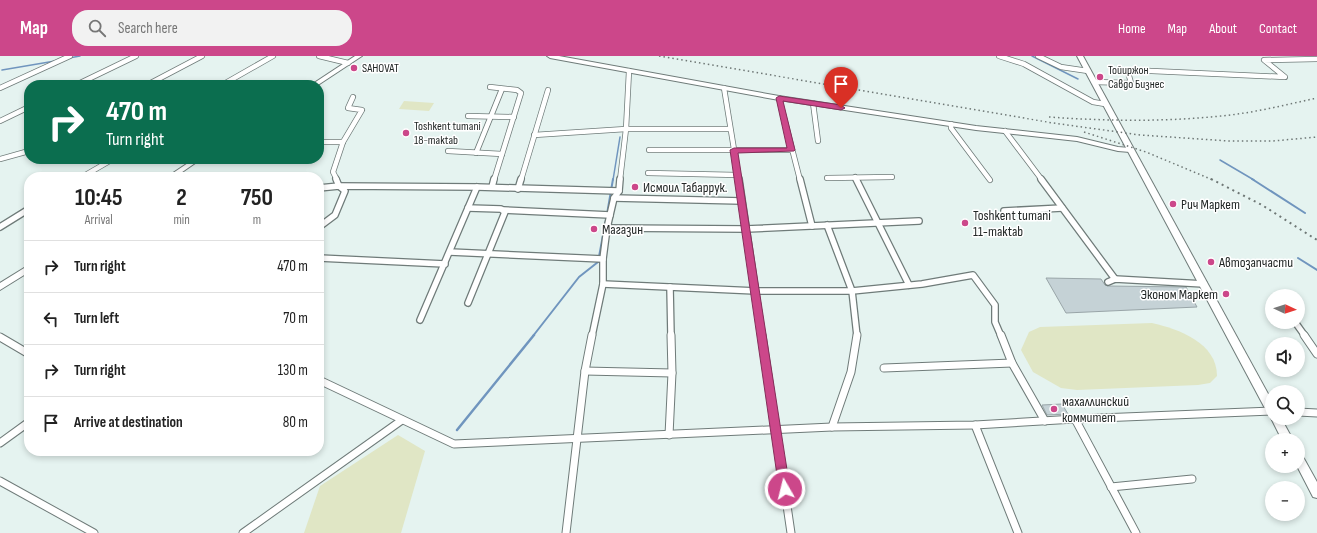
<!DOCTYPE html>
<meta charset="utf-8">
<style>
:root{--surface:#fff;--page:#f2f2f2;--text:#222;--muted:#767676;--line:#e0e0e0;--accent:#cc478a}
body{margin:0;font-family:"Sofia Sans Condensed",sans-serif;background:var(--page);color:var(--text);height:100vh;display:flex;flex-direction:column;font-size:15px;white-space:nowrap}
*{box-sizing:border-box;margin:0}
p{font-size:13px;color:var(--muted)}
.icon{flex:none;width:22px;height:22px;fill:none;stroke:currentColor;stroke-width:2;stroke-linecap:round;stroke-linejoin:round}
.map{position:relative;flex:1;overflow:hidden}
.panel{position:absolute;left:24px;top:116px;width:300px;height:284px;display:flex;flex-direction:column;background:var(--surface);border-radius:16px;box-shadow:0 2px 6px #0003}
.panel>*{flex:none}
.guide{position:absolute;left:24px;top:24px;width:300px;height:84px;border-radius:16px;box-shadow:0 2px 6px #0003;background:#0b6e4f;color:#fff;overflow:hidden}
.needle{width:26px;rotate:94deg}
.tools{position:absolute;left:1265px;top:233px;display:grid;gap:8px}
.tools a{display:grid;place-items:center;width:40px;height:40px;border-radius:50%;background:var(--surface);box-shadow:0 2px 6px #0003;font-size:20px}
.pin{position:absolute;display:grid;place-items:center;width:34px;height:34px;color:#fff;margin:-41px -17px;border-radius:50% 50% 50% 0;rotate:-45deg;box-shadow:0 0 4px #0007}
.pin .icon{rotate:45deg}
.me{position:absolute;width:44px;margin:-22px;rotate:352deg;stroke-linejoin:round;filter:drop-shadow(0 0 3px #0008)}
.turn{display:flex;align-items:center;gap:14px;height:84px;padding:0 16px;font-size:18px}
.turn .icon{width:52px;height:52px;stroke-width:2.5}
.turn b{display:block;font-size:28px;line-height:34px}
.eta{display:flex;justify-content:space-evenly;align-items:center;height:68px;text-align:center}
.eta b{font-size:24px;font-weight:700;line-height:28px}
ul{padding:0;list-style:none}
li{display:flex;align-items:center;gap:12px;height:52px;padding:0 16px;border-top:1px solid var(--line)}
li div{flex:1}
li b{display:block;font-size:15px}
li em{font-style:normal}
header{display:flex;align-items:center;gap:24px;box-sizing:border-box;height:56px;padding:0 20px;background:var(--accent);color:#fff}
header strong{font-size:19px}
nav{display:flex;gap:22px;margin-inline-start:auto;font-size:14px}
.search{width:280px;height:36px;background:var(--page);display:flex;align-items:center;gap:10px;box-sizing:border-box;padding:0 14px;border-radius:16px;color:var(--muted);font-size:15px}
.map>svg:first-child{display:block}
</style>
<header>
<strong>Map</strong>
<div class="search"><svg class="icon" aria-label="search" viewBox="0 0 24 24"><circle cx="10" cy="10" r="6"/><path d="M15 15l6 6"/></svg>Search here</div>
<nav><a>Home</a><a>Map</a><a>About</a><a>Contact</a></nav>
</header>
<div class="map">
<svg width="1317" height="477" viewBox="0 0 1317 477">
<rect width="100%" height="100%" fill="#e5f3f0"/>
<g fill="#e0e6c5">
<path d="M404,45L434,47L429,55L399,53Z"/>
<path d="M1152,267C1179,273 1217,287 1217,320L1210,327L1198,329L1077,334L1061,332L1033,316L1021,294L1029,276L1040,271Z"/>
<path d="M398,379L425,395L401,477H304L320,430Z"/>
</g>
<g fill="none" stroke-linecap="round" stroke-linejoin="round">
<g stroke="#7095be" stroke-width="1.5">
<path d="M1032,0L1078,23"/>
<path d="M69,2L80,0"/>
<path d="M2,14L55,5"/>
<path d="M1220,104L1254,124"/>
<path d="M613,124L620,81"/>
</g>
<g stroke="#7095be" stroke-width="2">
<path d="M1252,123L1305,157"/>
<path d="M605,170L613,123"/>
<path d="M1298,202L1317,214"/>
<path d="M533,280L579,221L598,206L604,174"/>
</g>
<path stroke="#7095be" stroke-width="2.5" d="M457,374L534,279"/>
</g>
<g fill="#c5d2d6" stroke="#99a5a8">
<path d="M1046,222L1101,223L1105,229L1108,230L1186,231L1197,251L1066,257Z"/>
<path d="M1062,348L1068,358L1047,359L1042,349Z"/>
</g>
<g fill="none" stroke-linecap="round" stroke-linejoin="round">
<defs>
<g id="minor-far2">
<path d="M319,0L348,7"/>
<path d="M999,0L1024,8L1093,46L1105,48"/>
<path d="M1038,0L1061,11L1088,15"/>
<path d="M1094,26L1131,27L1128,16L1130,14L1285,21L1264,4L1317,3"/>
<path d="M76,29L136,0"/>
<path d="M147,29L202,0"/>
<path d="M222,29L273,0"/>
<path d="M490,31L517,34L521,37L494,124"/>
<path d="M0,32L70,0"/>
<path d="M724,32L739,124"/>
<path d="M779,42L800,124"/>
<path d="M813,47L818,85"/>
<path d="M468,60L514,61"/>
<path d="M0,65L29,51"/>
<path d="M951,68V72L990,124"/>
<path d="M1005,75L1042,124"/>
<path d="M534,79L626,73H730"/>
<path d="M319,86H343"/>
<path d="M649,94H791"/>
<path d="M448,95L502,98"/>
<path d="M476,97L502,33"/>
<path d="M0,103L29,95"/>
<path d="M648,117L738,119"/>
<path d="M173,119L189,121"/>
<path d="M82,121L113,103"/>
<path d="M855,121L857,124"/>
<path d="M827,122L892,121"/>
<path d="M337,124L333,116L343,86L362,54L348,52L353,41"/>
<path d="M521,124L548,34"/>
<path d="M620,124L626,73L629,15"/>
</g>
<g id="minor-far1">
<path d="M739,123L762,280"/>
<path d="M800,123L812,170"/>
<path d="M856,123L909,229"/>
<path d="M1041,123L1115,223"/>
<path d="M492,131L494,123"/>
<path d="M319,132L339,130L477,131L619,135"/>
<path d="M518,133L521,123"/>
<path d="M614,142L742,145"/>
<path d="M468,152L501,153L505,156L468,247"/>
<path d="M504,154L610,159"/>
<path d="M1004,155L1062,152"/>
<path d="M827,169L852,235L857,280"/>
<path d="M0,171L29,153"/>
<path d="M319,171L335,159L345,135L339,130L336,123"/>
<path d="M607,172L746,173L919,165"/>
<path d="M450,196L603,203"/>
<path d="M319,202L445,208"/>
<path d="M1108,226L1115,223L1204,228"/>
<path d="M603,228L756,235H852L922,228L973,219L995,249V266L1001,280"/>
<path d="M670,231L671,280"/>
<path d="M420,264L477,131"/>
<path d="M1295,266L1305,280"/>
<path d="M592,280L603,228V203L607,172L614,142L619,135L620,123"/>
</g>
<g id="minor">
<path d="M762,279L791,477"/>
<path d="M1001,279L1012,307L1045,365"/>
<path d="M1304,279L1317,298"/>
<path d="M0,281L29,298"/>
<path d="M884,312L1012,307"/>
<path d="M585,315L672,317"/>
<path d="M319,324L454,388L832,371L975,369L1075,363L1272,355"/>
<path d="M1298,356L1317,357"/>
<path d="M1075,363L1136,477"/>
<path d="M975,369L1018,477"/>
<path d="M832,371L851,316L857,279"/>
<path d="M669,379L672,317L671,279"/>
<path d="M0,387L29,366"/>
<path d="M0,425L94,477"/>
<path d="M1111,431L1192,423"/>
<path d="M243,477L402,364"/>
<path d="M566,477L585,315L592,279"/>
</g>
<g id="tertiary">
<path d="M355,0H362L318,29H311Z"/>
<path d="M547,0H559L779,40L976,70L1077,81L1118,91L1130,92L1133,94L1130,96L1118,95L1077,85L976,74L779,44L550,2Z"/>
<path d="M194,103H201L175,121H167Z"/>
<path d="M29,209V216L0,234V227Z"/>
</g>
<g id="secondary">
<path d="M1077,0H1083L1272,345V359L1268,358Z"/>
<path d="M1272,359V362H1281L1293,384H1282L1271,362Z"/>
<path d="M1298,397L1302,399L1317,426V442L1313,441L1297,410H1298Z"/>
</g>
</defs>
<use href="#minor-far2" stroke="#6f7b79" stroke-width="6"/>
<use href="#minor-far1" stroke="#6f7b79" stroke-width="8"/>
<use href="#minor" stroke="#6f7b79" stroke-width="9"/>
<use href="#tertiary" stroke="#6f7b79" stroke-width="2"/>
<use href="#secondary" stroke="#6f7b79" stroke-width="2"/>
<use href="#minor-far2" stroke="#fff" stroke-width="4.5"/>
<use href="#minor-far1" stroke="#fff" stroke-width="5.5"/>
<use href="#minor" stroke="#fff" stroke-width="7"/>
<use href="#tertiary" fill="#fff" fill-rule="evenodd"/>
<use href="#secondary" fill="#fff" fill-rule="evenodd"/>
<g stroke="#6e7775" stroke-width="1.5" stroke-dasharray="1.5 3" stroke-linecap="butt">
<path d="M659,0L1053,67L1140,79L1229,85H1273L1317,81"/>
<path d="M1049,61C1106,65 1163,66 1221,60C1253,57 1285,49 1317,42"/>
<path d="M1084,76L1146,96L1213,124"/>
</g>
<path stroke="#6e7775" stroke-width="2" stroke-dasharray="2 4" stroke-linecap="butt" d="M1211,123L1262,149L1317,184"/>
</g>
<path fill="#cc478a" stroke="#852e5a" d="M779,40L841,49L845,52L841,54L783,45L795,94L794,95L738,97L790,433L789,436L785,438L781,436L779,433L730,94L734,92H787L776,42Z"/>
<g fill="#cc478a" stroke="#fff" stroke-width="1.5">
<circle cx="354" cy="12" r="4"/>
<circle cx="1100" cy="21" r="4"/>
<circle cx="406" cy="77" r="4"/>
<circle cx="635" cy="131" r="4"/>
<circle cx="1173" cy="148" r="4"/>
<circle cx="965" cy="167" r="4"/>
<circle cx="594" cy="173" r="4"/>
<circle cx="1211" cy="206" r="4"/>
<circle cx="1226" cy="238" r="4"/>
<circle cx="1054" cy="353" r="4"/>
</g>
<g text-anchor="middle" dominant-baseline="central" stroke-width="3" stroke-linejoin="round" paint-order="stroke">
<g font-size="12" fill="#222726" stroke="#fff" text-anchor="start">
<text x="362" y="12">SAHOVAT</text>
<text x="1108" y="14">Тойиржон<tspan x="1108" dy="14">Савдо Бизнес</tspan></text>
<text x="414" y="70">Toshkent tumani<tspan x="414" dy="14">18-maktab</tspan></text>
</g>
<g font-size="14" fill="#222726" stroke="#fff" text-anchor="start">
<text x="643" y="131">Исмоил Табаррук.</text>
<text x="1181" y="148">Рич Маркет</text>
<text x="973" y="159">Toshkent tumani<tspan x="973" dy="16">11-maktab</tspan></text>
<text x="602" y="173">Магазин</text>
<text x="1219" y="206">Автозапчасти</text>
<text x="1218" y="238" text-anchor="end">Эконом Маркет</text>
<text x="1062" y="345">махаллинский<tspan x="1062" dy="16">коммитет</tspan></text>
</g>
</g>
</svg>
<div class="tools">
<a><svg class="needle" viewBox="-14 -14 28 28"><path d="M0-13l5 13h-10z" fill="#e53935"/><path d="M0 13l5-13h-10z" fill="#767676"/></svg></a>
<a><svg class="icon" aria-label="sound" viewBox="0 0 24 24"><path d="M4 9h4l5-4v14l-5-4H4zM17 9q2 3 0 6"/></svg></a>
<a><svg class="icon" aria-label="search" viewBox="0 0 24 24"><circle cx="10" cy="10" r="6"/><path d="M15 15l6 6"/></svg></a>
<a>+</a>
<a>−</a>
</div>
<div class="pin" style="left:841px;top:52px;background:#d93025"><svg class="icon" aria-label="arrive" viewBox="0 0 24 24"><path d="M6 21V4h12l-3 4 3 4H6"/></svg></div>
<svg class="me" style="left:785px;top:433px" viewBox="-20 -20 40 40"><circle r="17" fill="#cc478a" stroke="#fff" stroke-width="3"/><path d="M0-11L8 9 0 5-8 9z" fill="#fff"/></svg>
<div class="guide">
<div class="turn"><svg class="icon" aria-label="right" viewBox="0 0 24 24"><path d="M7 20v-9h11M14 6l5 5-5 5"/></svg><div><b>470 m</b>Turn right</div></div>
</div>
<section class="panel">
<div class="eta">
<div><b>10:45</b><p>Arrival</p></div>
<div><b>2</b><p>min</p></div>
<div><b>750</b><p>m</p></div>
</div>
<ul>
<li><svg class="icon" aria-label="right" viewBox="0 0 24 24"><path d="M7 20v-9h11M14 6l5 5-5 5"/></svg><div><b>Turn right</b></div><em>470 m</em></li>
<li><svg class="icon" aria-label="left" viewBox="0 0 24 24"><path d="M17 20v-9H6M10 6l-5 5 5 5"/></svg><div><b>Turn left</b></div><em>70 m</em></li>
<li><svg class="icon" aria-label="right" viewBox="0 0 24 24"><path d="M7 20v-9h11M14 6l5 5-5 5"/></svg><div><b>Turn right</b></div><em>130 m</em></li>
<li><svg class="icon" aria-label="arrive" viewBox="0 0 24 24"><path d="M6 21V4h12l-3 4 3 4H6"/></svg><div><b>Arrive at destination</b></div><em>80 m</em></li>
</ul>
</section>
</div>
